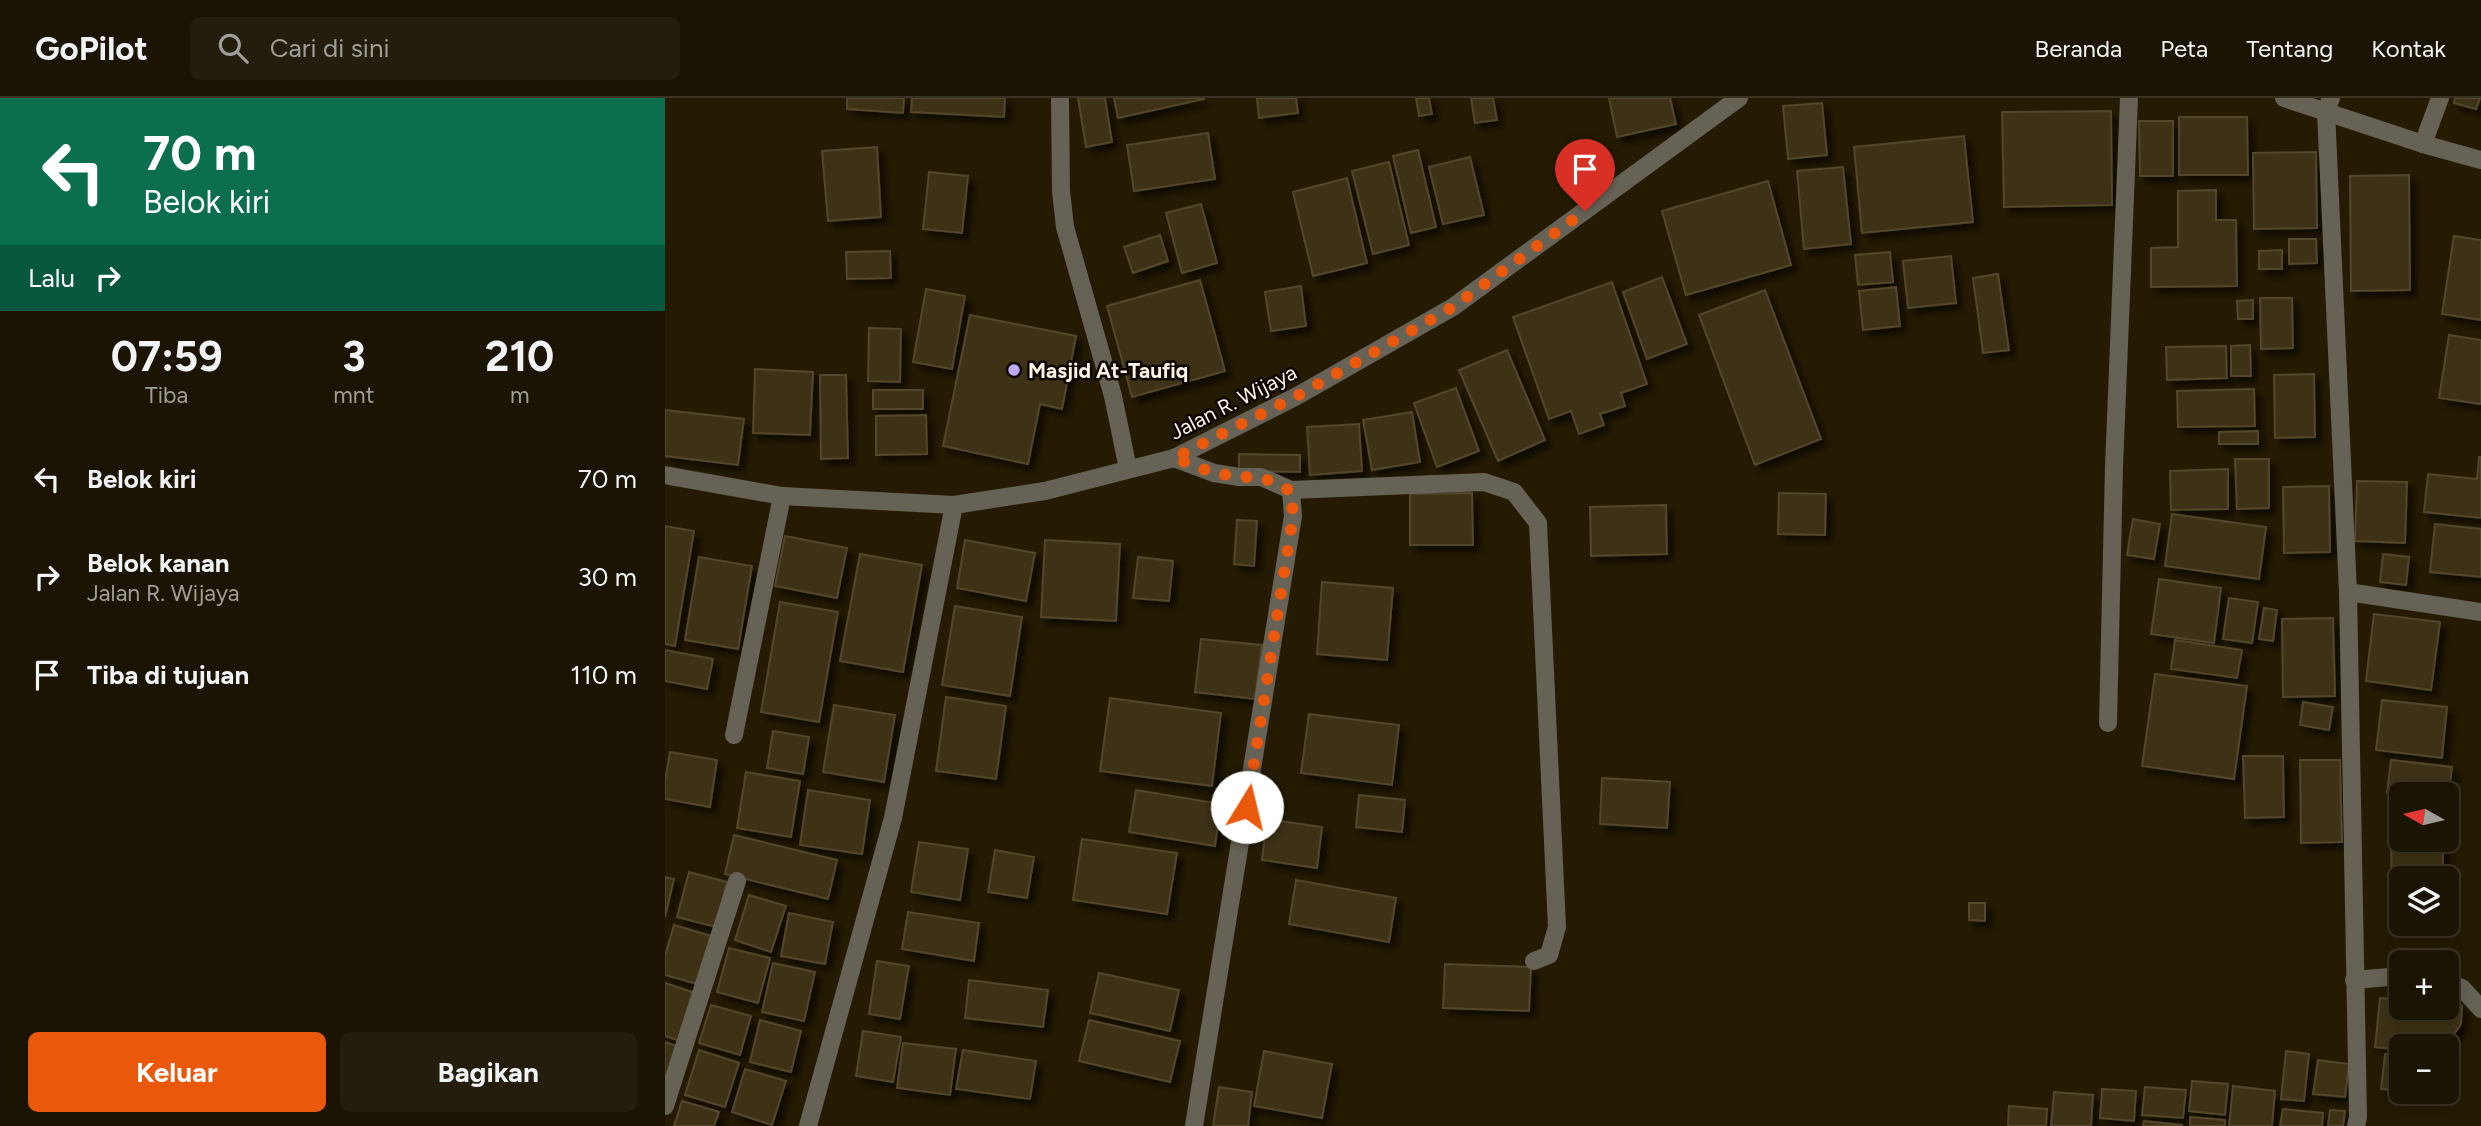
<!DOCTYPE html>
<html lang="id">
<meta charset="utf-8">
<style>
:root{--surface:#1c1402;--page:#251d0c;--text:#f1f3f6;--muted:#a09e99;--line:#3a3324;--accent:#ea580c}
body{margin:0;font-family:Figtree,sans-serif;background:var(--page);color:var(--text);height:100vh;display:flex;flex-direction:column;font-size:26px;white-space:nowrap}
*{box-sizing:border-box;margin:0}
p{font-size:23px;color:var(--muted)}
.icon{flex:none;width:38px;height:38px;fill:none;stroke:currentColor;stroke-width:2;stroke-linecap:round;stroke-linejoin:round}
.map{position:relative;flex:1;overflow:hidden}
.drawer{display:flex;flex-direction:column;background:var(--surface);width:665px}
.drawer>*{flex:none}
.banner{background:#0b6e4f;color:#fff;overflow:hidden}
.needle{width:46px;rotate:278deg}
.fabs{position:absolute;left:1724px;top:684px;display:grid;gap:14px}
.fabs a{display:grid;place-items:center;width:70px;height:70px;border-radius:10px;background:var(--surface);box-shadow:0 4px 18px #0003,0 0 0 2px var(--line);font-size:35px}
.pin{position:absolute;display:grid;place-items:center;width:60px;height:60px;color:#fff;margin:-72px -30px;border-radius:50% 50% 50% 0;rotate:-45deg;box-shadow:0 0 7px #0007}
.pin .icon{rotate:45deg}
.me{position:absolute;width:77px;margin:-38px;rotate:9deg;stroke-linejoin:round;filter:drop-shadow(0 0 5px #0008)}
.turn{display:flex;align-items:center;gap:24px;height:147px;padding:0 28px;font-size:32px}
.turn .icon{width:91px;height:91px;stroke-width:2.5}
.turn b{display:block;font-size:49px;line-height:60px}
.then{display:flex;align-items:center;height:66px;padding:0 28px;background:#0003;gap:14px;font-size:26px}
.eta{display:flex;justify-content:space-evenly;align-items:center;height:119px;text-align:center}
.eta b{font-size:42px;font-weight:700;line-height:49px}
.button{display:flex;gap:14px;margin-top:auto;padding:14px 28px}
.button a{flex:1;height:80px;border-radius:10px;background:var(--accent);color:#fff;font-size:28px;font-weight:700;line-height:80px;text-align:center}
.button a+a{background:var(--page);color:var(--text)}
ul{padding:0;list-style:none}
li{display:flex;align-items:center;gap:21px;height:98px;padding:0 28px}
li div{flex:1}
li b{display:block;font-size:26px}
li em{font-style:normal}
header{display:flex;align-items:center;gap:42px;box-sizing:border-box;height:98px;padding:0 35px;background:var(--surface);border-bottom:2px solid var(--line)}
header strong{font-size:33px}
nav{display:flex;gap:38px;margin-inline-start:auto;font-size:24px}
.search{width:490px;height:63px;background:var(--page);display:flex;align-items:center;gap:18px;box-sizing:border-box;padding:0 24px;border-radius:10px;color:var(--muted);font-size:26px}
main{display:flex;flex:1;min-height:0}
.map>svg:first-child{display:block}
</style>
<header>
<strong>GoPilot</strong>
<div class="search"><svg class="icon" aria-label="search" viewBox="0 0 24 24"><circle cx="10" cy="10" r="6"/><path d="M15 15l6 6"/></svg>Cari di sini</div>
<nav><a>Beranda</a><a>Peta</a><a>Tentang</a><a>Kontak</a></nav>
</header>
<main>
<section class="drawer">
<div class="banner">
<div class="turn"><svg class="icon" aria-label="left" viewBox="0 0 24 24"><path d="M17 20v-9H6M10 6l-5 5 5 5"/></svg><div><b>70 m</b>Belok kiri</div></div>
<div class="then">Lalu<svg class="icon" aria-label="right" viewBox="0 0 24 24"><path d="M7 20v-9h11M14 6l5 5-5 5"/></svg></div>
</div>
<div class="eta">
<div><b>07:59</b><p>Tiba</p></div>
<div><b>3</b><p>mnt</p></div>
<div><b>210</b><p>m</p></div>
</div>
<ul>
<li><svg class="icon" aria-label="left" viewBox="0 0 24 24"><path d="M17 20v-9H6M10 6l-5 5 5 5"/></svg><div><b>Belok kiri</b></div><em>70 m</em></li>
<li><svg class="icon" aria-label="right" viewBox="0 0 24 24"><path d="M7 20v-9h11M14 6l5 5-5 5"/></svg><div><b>Belok kanan</b><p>Jalan R. Wijaya</p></div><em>30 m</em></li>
<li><svg class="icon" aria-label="arrive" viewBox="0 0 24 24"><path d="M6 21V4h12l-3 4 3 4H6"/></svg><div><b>Tiba di tujuan</b></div><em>110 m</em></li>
</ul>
<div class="button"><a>Keluar</a><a>Bagikan</a></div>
</section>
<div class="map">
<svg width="1816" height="1028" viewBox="0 0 1816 1028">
<defs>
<filter id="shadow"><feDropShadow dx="6" dy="6" stdDeviation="3.5" flood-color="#0009"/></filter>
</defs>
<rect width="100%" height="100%" fill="#251b02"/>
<g fill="#3e3319" stroke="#52462c" stroke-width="2" filter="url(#shadow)">
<path d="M182,0H239L238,15L182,11Z"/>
<path d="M247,0H340L339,19L246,14Z"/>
<path d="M413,0H440L447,44L421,49Z"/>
<path d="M449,0H539V1L453,20Z"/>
<path d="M592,0H631L633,15L594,20Z"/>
<path d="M751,0H764L767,16L754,18Z"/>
<path d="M806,0H828L832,22L810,25Z"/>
<path d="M944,0H1005L1011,26L952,39Z"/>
<path d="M1790,0H1815L1811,11L1789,5Z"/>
<path d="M1157,5L1162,57L1123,61L1118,8Z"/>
<path d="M1446,13L1447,107L1339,109L1337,14Z"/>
<path d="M1514,19H1582L1583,77H1514Z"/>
<path d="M1474,23H1508V78H1475Z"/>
<path d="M543,35L550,81L469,93L462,47Z"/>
<path d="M1299,38L1308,124L1197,135L1189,49Z"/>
<path d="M212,49L216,119L163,123L157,53Z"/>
<path d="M753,52L771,129L746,135L728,58Z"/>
<path d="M1651,54L1652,130L1589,131L1588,55Z"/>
<path d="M805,59L819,117L778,126L764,69Z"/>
<path d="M724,64L744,147L708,156L687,73Z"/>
<path d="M1178,69L1186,146L1139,151L1132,73Z"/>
<path d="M264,74L303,78L297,135L258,131Z"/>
<path d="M1744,77L1745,192L1686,193L1685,78Z"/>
<path d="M682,80L702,165L648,178L628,94Z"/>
<path d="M1103,83L1126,167L1021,197L997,113Z"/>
<path d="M1551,92V122H1571L1572,188L1486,189V150L1513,149V93Z"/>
<path d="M536,106L552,165L517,175L501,115Z"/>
<path d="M495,137L503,163L468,175L459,149Z"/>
<path d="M1789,138L1816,142V222L1777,216Z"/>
<path d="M1624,141H1651L1652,165L1624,166Z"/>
<path d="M1617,152V171H1594V153Z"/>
<path d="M225,153L226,180L182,181L181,154Z"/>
<path d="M1225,154L1228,184L1193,187L1190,157Z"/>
<path d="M1286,158L1291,205L1243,210L1238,163Z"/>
<path d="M1333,176L1344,252L1318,255L1308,180Z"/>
<path d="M997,179L1022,246L982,261L958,194Z"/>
<path d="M535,182L560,273L467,299L442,208Z"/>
<path d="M947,184L982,286L956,295L960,308L935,316L939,327L914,336L906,313L884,321L848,219Z"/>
<path d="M636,188L641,228L606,233L600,194Z"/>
<path d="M1231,189L1235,228L1198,232L1194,193Z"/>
<path d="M261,191L300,198L287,271L248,264Z"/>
<path d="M1100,192L1156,341L1090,367L1034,217Z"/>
<path d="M1595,200H1627L1628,250L1596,251Z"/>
<path d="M1588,202V221H1573L1572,203Z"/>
<path d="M305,217L411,238L397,311L375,306L363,366L278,348Z"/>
<path d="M204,230L236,231L235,284L203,283Z"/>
<path d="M1784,237L1816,242V306L1774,300Z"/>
<path d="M1585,247L1586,278H1566V248Z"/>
<path d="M1561,248L1562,280L1502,282L1501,249Z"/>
<path d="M842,252L880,342L833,363L794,272Z"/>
<path d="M90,271L148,274L145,337L88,335Z"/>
<path d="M1649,276L1650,339L1610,340L1609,277Z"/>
<path d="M155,277H181L183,360L156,361Z"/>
<path d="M791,290L814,353L772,369L749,305Z"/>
<path d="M1589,291L1590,328L1513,329L1512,293Z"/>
<rect x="208" y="292" width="50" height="19"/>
<path d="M0,312L79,321L73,367L0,358Z"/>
<path d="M747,314L755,364L707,372L698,322Z"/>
<path d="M261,317L262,356L211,357V318Z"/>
<path d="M694,326L697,373L645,377L642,329Z"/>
<path d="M1593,333V346H1554V334Z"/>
<path d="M574,356L635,357V374L574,373Z"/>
<path d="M1814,359H1816V420L1759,414L1763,376L1812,381Z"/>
<path d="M1570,361H1604V410L1572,411Z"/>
<path d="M1563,371V411L1506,412L1505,373Z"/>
<path d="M1692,383L1742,384L1740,445L1690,443Z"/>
<path d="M1664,388L1665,454L1619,455L1618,389Z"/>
<path d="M807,395L808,447H745V396Z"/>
<path d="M1114,395L1161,396L1160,437L1113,436Z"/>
<path d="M1001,407L1002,456L926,458L925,409Z"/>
<path d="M1507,416L1601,429L1594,481L1500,468Z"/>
<path d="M1468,421L1495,426L1489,461L1462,457Z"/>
<path d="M572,422L592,423L589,468L569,466Z"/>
<path d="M1770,426L1816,431V479L1765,474Z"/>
<path d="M0,428L29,433L10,548L0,546Z"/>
<path d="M120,438L182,450L172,500L110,488Z"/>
<path d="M300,442L370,455L361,503L292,490Z"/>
<path d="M380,442L455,446L451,523L376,519Z"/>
<path d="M195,456L257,467L238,574L175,563Z"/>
<path d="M1718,456L1744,459L1741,487L1715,484Z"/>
<path d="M34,459L87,468L73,551L20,542Z"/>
<path d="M473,459L508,463L504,503L468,500Z"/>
<path d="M1494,481L1556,490L1549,545L1486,536Z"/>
<path d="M657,484L728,490L722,562L652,556Z"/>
<path d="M1564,500L1593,504L1587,545L1558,541Z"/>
<path d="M115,504L173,514L154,624L96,614Z"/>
<path d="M290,508L357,519L345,598L277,587Z"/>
<path d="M1599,510L1612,512L1608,543L1594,541Z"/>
<path d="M1709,516L1775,524L1766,592L1701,583Z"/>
<path d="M1668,520L1670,598L1618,599L1617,521Z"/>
<path d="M536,541L597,547L590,601L530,594Z"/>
<path d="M1510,542L1577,552L1572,580L1506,571Z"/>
<path d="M0,552L48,561L42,591L0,583Z"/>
<path d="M1490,576L1582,588L1569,681L1477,668Z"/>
<path d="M281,599L341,608L331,681L271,673Z"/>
<path d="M445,600L556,615L547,688L435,673Z"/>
<path d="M1717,602L1782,609L1777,660L1711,652Z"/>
<path d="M1638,604L1668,609L1664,632L1635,627Z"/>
<path d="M169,607L230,617L219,684L158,674Z"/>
<path d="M644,616L734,627L727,687L636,675Z"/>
<path d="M108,633L144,639L138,676L102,670Z"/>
<path d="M5,654L52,662L45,709L0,701V683Z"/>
<path d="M1578,658H1618L1619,719L1580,720Z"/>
<path d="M1635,662H1675L1677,744L1636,745Z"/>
<path d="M1726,662L1787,669L1783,702L1782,696L1722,695Z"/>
<path d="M81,674L135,683L126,739L72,730Z"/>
<path d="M937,680L1005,684L1002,730L935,726Z"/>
<path d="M143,692L205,702L197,756L135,747Z"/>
<path d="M471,692L556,706L550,748L464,734Z"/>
<path d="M694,697L740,702L737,734L691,729Z"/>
<path d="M602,721L657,729L652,770L597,762Z"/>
<path d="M69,737L172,762L163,801L60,776Z"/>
<path d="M1726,740L1778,742V780H1736V811H1727Z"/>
<path d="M417,741L512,755L502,816L408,802Z"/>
<path d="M254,744L303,751L295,802L246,794Z"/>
<path d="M330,752L369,759L362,800L323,794Z"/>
<path d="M24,774L62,784L51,829L12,819Z"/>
<path d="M0,779L9,781L0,819Z"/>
<path d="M631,782L731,800L724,844L624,826Z"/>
<path d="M84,797L121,808L106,854L70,842Z"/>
<path d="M1304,805H1320V823L1304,822Z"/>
<path d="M243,814L314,825L309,863L237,851Z"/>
<path d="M124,815L168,824L160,866L116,858Z"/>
<path d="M9,827L46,838L32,886L0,877V858Z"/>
<path d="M64,850L105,860L93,905L52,894Z"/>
<path d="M212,863L244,868L235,921L204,916Z"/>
<path d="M108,865L150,874L139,923L97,914Z"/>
<path d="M780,866L866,869L864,913L778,910Z"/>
<path d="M434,875L514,892L505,933L425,915Z"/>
<path d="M304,882L383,892L378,929L300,920Z"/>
<path d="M0,885L30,895L15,943L0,938Z"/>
<path d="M1715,900L1736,902V910H1782V907L1797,908L1796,926L1781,948H1736V952L1710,949Z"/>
<path d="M46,907L86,918L75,957L34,945Z"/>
<path d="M95,922L136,933L126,974L85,964Z"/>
<path d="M424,922L515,943L505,984L414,963Z"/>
<path d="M198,933L236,939L228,984L191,978Z"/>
<path d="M0,944L14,949L0,989Z"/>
<path d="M238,945L291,951L285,997L232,990Z"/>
<path d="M34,952L74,965L60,1009L20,997Z"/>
<path d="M298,952L371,963L365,1001L291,991Z"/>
<path d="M599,953L667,966L657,1020L589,1008Z"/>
<path d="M1621,953L1644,956L1639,1003L1616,1001Z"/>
<path d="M1720,956L1736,958V993L1716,991Z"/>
<path d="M1653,962L1684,966L1680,999L1648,996Z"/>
<path d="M80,971L121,983L107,1027L67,1014Z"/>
<path d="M1527,983L1563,986L1560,1017L1524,1013Z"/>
<path d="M1568,988L1610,993L1607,1028H1564Z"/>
<path d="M554,989L587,994L583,1028H548Z"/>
<path d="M1480,989L1521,992L1518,1020L1477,1017Z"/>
<path d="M1437,991L1471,993L1469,1023L1435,1020Z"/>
<path d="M1389,994L1428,997L1426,1028H1386Z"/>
<path d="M17,1003L54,1014L49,1028H9Z"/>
<path d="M1344,1008L1382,1011L1381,1028H1343Z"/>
<path d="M1618,1011L1658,1015L1657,1028H1615Z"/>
<path d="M1665,1012L1680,1013L1678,1028H1663Z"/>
<path d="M1525,1019L1560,1022V1028H1525Z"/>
<path d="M1479,1023L1517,1027V1028H1478Z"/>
</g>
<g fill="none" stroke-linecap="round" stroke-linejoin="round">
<g stroke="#676256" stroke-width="18">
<path d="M395,0L396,93L400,129L448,298L463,371"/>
<path d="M1666,0L1661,13L1683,494L1693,1019L1691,1028"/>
<path d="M1758,46L1775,0"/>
<path d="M509,360L549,375L574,379H596L626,392L628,418L529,1028"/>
<path d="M626,392L819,384L849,394L873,425L892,829L884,857L869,863"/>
<path d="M1683,494L1816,514"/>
<path d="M1443,625L1449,369L1464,0"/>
<path d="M69,637L117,398"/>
<path d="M1689,882L1736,878"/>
<path d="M1782,884L1797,890L1816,911"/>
<path d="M0,1008L72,783"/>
<path d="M143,1028L228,720L289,407"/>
</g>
<g stroke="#676256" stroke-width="18">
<path d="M1619,0L1758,46L1816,62"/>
<path d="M0,377L117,398L289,407L380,393L509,360L632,298L788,209L1074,0"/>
</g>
</g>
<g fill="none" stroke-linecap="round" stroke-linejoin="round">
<path stroke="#ea580c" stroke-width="12" stroke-dasharray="0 21.6" d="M582,709L628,418L626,393L596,379H574L549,375L509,360L632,298L788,209L920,113"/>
</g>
<circle fill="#bda9f5" stroke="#0b0601" stroke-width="2.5" cx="349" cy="272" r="7"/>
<g text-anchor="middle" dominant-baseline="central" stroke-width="5" stroke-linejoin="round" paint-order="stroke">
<g font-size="21" font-weight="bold" fill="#fbf4e5" stroke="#0b0601" text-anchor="start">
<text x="363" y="272">Masjid At-Taufiq</text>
</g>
<g font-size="21" fill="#fbf4e5" stroke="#0b0601">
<text transform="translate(568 304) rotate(-27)">Jalan R. Wijaya</text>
</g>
</g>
</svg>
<div class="fabs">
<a><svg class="needle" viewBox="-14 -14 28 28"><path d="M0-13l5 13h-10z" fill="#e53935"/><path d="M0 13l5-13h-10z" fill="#a09e99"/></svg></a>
<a><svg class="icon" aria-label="layers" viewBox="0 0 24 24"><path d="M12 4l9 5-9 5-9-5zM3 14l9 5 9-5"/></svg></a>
<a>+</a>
<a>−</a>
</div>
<div class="pin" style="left:920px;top:113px;background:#d93025"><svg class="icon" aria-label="arrive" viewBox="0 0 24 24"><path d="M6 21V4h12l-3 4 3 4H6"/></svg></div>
<svg class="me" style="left:582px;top:709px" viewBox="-20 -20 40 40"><circle r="19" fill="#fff"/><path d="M0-13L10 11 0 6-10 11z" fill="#ea580c"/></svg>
</div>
</main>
